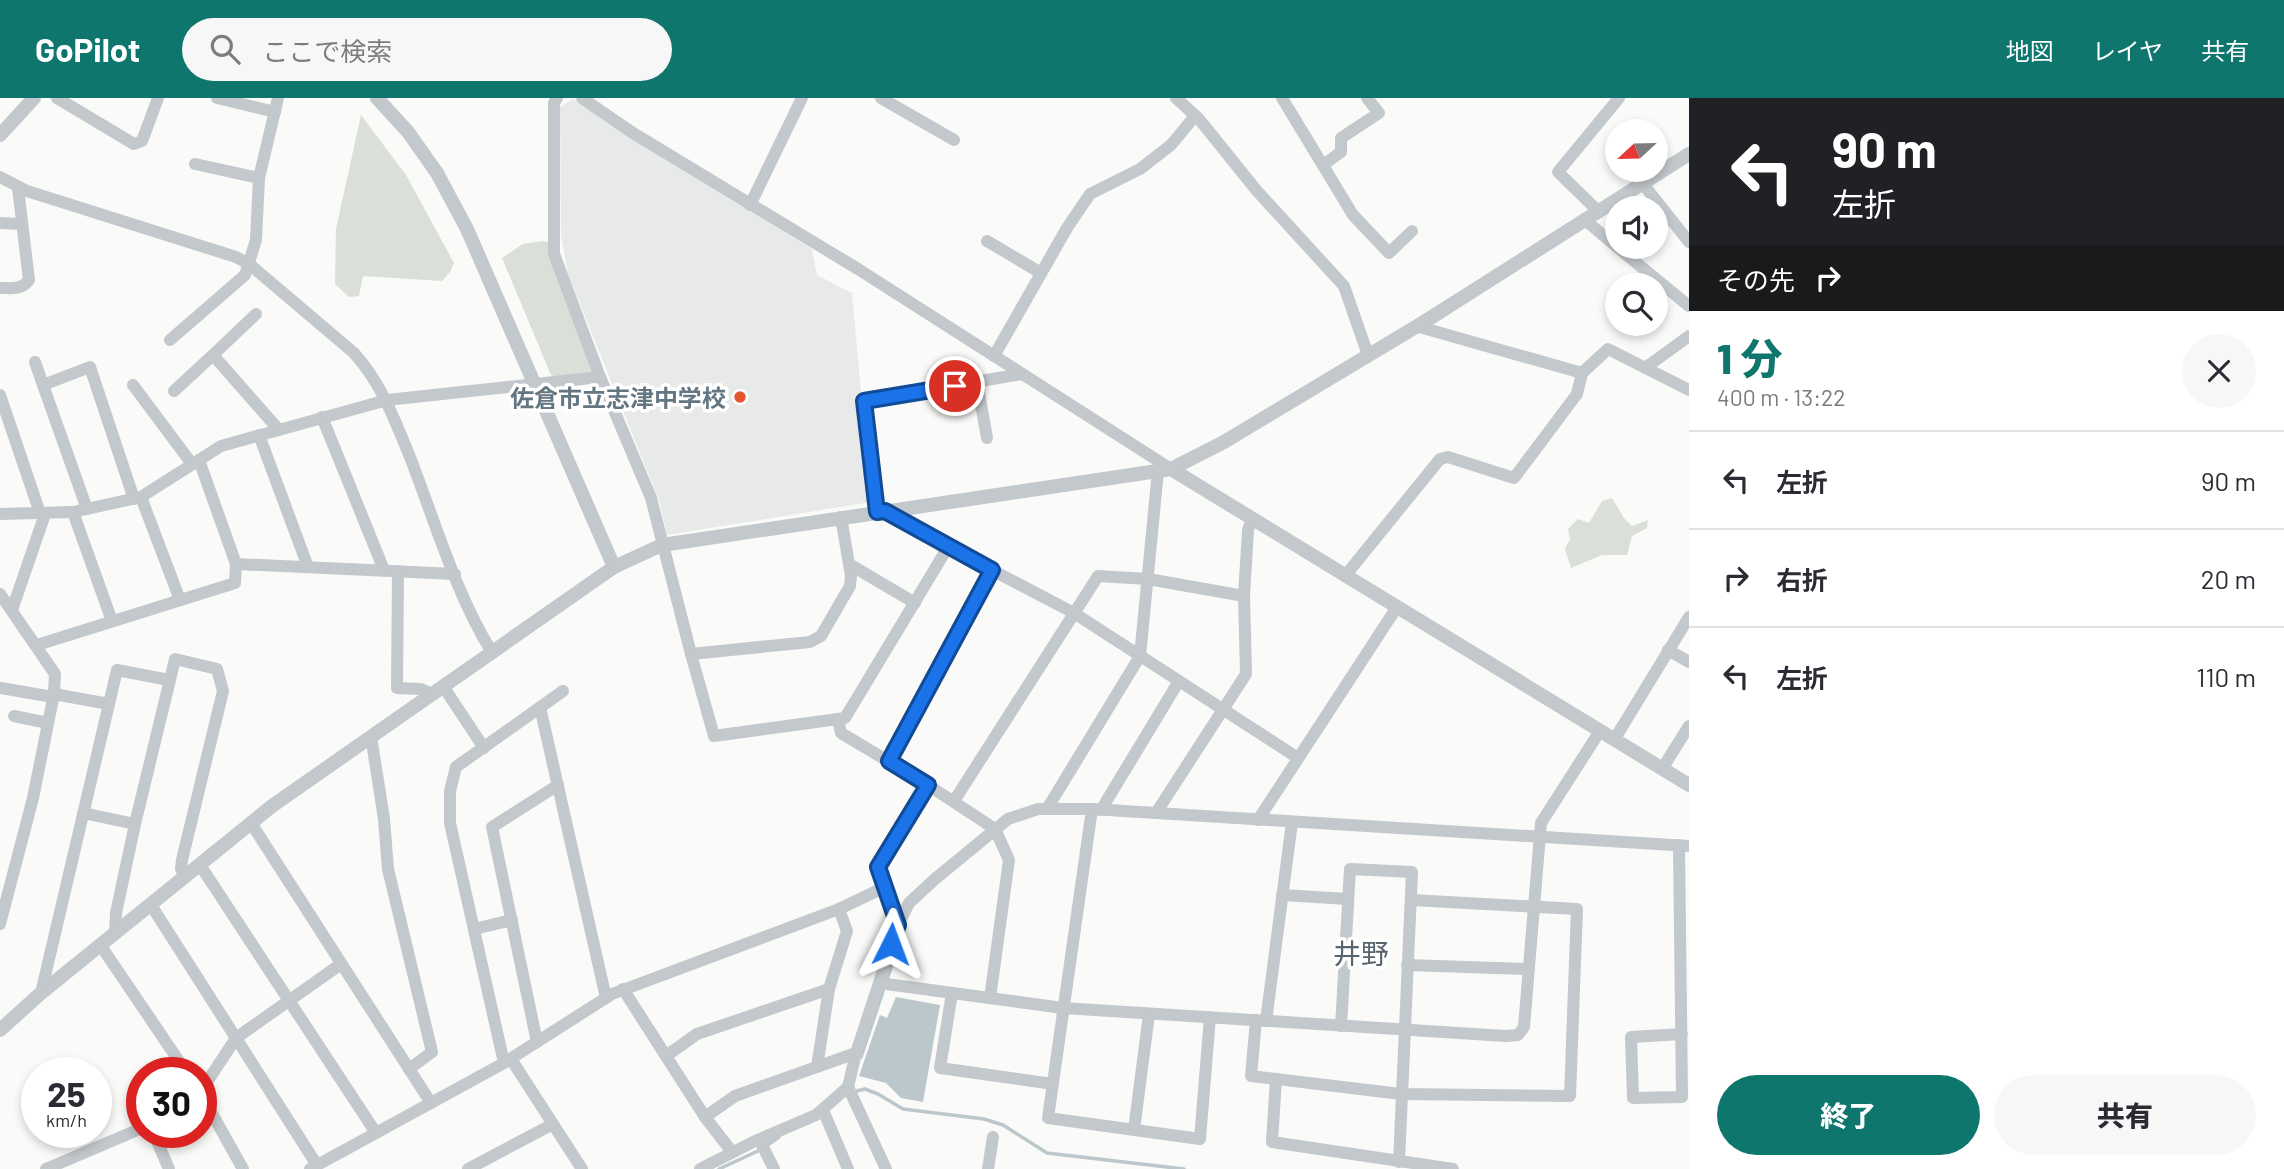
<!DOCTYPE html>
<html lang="ja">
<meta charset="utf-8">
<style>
:root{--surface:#fff;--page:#f7f7f7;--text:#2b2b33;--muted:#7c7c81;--line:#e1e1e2;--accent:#0f766e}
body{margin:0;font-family:Barlow,"Noto Sans JP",sans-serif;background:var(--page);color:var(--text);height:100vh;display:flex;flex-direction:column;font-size:26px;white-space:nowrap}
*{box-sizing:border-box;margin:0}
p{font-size:23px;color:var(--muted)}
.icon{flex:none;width:38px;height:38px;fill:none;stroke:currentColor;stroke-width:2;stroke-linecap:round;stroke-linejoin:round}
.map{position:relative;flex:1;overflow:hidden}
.drawer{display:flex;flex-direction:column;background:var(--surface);width:595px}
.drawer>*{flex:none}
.hud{background:#202124;color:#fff;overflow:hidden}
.needle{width:46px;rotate:248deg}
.fabs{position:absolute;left:1605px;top:21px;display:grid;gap:14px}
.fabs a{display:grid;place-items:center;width:63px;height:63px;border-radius:50%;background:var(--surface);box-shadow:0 4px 10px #0003;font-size:35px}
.speed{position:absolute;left:21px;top:959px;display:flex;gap:14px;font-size:35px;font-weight:700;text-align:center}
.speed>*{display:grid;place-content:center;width:91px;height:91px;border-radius:50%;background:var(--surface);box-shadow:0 4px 10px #0003;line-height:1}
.speed small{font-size:18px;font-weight:400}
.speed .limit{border:10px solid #d22;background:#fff;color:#111}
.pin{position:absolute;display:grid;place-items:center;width:60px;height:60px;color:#fff;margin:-30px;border:4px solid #fff;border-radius:50%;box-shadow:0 2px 7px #0007}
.me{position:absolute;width:77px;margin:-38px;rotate:3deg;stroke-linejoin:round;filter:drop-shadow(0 0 5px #0008)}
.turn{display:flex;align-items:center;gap:24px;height:147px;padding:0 28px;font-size:32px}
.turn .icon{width:91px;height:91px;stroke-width:2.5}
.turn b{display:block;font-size:49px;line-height:60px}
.then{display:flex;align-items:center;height:66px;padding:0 28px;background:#0003;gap:14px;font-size:26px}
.round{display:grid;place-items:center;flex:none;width:74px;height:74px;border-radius:37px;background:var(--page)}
.overview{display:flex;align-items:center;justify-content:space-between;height:119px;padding:0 28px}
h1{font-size:42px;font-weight:800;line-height:52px;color:var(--accent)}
.button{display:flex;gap:14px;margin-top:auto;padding:14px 28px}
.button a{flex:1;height:80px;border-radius:42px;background:var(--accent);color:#fff;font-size:28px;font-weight:800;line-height:80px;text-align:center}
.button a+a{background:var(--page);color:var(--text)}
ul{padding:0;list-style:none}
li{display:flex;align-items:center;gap:21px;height:98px;padding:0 28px;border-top:2px solid var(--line)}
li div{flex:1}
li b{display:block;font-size:26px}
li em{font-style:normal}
header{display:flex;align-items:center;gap:42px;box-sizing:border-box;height:98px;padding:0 35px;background:var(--accent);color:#fff}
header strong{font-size:33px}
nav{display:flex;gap:38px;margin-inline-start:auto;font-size:24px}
.search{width:490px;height:63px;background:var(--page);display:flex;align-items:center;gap:18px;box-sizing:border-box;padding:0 24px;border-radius:38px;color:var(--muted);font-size:26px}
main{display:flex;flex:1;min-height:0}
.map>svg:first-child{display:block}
</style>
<header>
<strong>GoPilot</strong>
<div class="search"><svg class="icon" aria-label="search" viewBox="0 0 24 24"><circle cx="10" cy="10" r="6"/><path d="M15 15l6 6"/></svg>ここで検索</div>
<nav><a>地図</a><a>レイヤ</a><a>共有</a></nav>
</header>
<main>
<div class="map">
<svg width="1689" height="1071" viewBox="0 0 1689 1071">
<rect width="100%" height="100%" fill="#fafaf8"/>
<path fill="#e8e9e9" d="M573,1L812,151L817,177L852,195L871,404L667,437L660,405L568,176L561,137L560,9Z"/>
<g fill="#dadfd7">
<path d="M361,17L406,77L454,165L450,174L442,183L363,178L359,198L349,199L335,186L336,131Z"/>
<path d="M543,143L548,144L592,274L556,280L551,277L502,160L523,146Z"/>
<path d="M1612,400L1624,420L1632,428L1648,422L1647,430L1632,438L1627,457H1602L1571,470L1565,451L1570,441L1568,431L1578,421L1589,425L1602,403Z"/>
</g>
<path fill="#bbc7cb" d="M896,899L940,907L923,1004L901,1000L886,985L859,978L880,917L887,920Z"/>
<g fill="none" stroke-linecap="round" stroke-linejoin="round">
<g stroke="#bbc7cb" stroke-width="3.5">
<path d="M887,882L897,850"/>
<path d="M861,959L884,890"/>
<path d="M852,994L865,991L878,996L903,1011L984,1021L1003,1027L1047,1055L1184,1071"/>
<path d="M719,1071L760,1052L779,1039"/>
</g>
<g stroke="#c3c8cc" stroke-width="12">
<path d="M57,0L134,46L142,43L158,0"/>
<path d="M217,0L275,14"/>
<path d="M557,0L554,5V156L600,279L651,400L691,556"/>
<path d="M582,0L633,35L858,171L1171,371"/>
<path d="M881,0L954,42"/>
<path d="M1176,0L1199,21L1257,93L1344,188L1368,257"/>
<path d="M1282,0L1353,117L1389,155L1412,133"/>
<path d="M195,66L259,80"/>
<path d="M1323,67L1341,54V40L1379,15L1367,0"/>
<path d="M0,79L27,93L236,159L249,166L354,255C381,285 393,318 408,354C433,417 456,498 492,554"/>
<path d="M1643,86L1689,144"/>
<path d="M750,107L802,0"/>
<path d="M1599,114L1558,74L1619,0"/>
<path d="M1585,122L1617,149"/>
<path d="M0,125L22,126"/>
<path d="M987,143L1041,175"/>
<path d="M1617,149L1689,208"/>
<path d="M0,190C11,190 22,192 29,182L18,90"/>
<path d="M1416,228L1582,275L1608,251L1689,292"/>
<path d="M170,242L245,177L256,142L259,80L278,0"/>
<path d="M213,257L256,216"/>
<path d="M994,258L1067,130L1090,96L1140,71L1171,47L1195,18"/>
<path d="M35,264L43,287"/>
<path d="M1645,270L1689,238"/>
<path d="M977,284L987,340"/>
<path d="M133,287L192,366"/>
<path d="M174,293L213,257L279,332"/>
<path d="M0,297L40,415"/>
<path d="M322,319L384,472"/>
<path d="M259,337L308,469"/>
<path d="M141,399L180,502"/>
<path d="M87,411L43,287L90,269L134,401"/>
<path d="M885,413L948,449L1074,515L1298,660"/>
<path d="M73,414L112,523"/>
<path d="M877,414L864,303L1022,276"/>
<path d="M0,416L73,414L141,399L221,348L387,302L600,279"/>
<path d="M841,419L851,478L850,488L821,538L810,544L691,556L714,638L845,620L948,449"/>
<path d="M236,466L455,476"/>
<path d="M849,466L915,505"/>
<path d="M398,473L397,590L421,591L432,596"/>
<path d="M1345,478L1440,361L1448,359L1514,380L1577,296L1582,275"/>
<path d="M0,496L55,576L54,596L33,700L0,826"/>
<path d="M12,512L45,416"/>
<path d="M37,547L235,485L236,466L199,362"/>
<path d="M1668,552L1689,564"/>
<path d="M443,588L484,650"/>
<path d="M1,590L53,599"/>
<path d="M54,596L109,606"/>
<path d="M540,609L606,900"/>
<path d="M14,618L48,625"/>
<path d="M838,622L841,635L928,687L995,731L1009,762L990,900"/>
<path d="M371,638L384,721L388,771L432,954L409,971"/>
<path d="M1614,642L1689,519"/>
<path d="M889,663L992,472"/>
<path d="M1662,671L1689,628"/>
<path d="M954,703L1098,478L1148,481L1244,498"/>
<path d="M1047,711L1140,558L1158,373"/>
<path d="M1092,711L1048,1020L1200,1041L1210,919"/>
<path d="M1101,712L1179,583"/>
<path d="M83,715L135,726"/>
<path d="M1156,715L1246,576L1244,498L1248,432L1252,421"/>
<path d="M1258,722L1397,509"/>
<path d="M251,725L431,1005"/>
<path d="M1679,747L1682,999L1633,1000L1631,939L1682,936"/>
<path d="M200,767L376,1035"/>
<path d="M1282,797L1348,801"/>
<path d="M151,807L317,1067"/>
<path d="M898,827L878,769L928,687"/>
<path d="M474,831L512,822"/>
<path d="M115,836L116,815L135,726L175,561L217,571L223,593L182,762L181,771L185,779"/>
<path d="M101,848L187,975"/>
<path d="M1407,867L1529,871"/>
<path d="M879,885L1063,910L1506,938L1518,937L1524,929L1541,725L1600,633"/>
<path d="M623,891L705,1019L732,1054"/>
<path d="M41,895L117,572L169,582"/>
<path d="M952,895L940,970L1053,986"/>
<path d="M1256,922L1251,978L1401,996L1570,998L1577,811L1411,802"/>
<path d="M1266,923L1292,724"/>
<path d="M1341,928L1350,771L1412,774L1399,1064"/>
<path d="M537,944L492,729L558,687"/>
<path d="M666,958L697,936L829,891"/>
<path d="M511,961L582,1071"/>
<path d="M504,965L450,725V693L456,669L563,593"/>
<path d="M817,969L829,891L847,833L839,811"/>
<path d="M1276,981L1272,1044L1453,1071"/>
<path d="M201,989L209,981L236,940L341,866"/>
<path d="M848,989L886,1071"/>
<path d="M201,996L243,1071"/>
<path d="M823,1012L848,1071"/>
<path d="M705,1019L735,998L856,955"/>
<path d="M1134,1032L1149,916"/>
<path d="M153,1034L169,1071"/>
<path d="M760,1043L774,1071"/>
<path d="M46,1071L142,1030"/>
<path d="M310,1071L504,965L612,896L839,811L885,789"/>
<path d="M468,1071L553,1026"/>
<path d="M700,1071L753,1044L816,1017L848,989L856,955L898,827L909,805L935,781L1008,721L1038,711H1092L1689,748"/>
<path d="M988,1071L993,1039"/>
</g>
<g stroke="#c3c8cc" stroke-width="14">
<path d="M377,0L408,34L437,75L467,131L614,469"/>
<path d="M0,37L34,0"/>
<path d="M1171,371L1689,687"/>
<path d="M0,932L41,895L272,708L614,469L662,447L1171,371L1224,344L1424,224L1689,56"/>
</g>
</g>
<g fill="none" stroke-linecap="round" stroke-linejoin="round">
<defs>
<path id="route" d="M891,846L898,827L878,769L928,687L889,663L992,472L885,413L877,414L864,303L955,288"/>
</defs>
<use href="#route" stroke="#114b97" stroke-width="18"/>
<use href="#route" stroke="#1a73e8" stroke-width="12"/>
</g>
<circle fill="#e4572e" stroke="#fff" stroke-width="2.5" cx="740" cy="299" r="7"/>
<g text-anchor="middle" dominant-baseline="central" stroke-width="7" stroke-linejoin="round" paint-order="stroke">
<g font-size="24" font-weight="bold" fill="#657683" stroke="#fff" text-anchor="end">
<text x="726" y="299">佐倉市立志津中学校</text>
</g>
<g font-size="28" fill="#57646e" stroke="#fff">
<text x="1361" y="855">井野</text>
</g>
</g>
</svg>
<div class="fabs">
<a><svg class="needle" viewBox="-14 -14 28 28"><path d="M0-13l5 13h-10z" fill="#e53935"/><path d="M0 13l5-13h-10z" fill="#7c7c81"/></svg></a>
<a><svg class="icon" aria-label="sound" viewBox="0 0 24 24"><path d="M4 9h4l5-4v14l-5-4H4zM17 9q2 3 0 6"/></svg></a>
<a><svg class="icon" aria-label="search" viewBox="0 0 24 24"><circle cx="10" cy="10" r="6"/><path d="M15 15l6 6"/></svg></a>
</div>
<div class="speed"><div>25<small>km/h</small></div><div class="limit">30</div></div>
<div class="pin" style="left:955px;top:288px;background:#d93025"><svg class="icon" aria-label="arrive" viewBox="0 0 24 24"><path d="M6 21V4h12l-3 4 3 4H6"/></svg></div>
<svg class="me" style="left:891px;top:846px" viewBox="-20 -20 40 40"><path d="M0-17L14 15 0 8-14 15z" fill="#1a73e8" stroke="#fff" stroke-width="4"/></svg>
</div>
<section class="drawer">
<div class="hud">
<div class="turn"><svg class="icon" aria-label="left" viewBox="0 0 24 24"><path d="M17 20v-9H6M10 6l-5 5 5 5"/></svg><div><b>90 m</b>左折</div></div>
<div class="then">その先<svg class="icon" aria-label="right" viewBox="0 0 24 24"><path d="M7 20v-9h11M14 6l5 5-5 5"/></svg></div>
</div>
<div class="overview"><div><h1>1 分</h1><p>400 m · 13:22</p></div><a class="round"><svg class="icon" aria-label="close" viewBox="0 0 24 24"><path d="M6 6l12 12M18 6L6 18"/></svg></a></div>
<ul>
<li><svg class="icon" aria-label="left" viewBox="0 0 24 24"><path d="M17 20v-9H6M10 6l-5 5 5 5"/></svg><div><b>左折</b></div><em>90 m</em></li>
<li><svg class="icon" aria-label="right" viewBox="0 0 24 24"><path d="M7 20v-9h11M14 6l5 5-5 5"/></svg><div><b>右折</b></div><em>20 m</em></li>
<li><svg class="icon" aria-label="left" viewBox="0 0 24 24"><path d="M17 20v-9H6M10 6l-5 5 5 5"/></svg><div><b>左折</b></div><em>110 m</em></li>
</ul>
<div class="button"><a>終了</a><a>共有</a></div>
</section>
</main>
